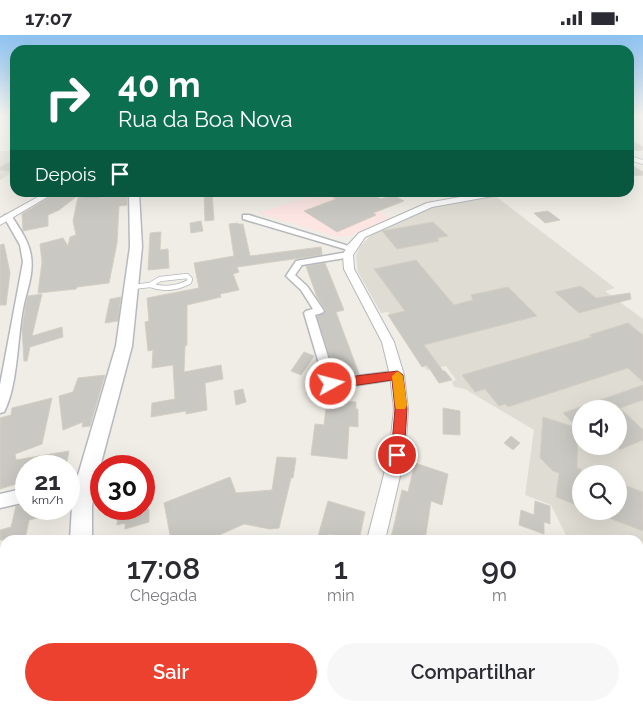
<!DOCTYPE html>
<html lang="pt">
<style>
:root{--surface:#fff;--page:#f7f7f7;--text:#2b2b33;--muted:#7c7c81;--accent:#ec412f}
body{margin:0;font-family:Raleway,sans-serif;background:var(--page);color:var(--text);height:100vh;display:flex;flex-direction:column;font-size:19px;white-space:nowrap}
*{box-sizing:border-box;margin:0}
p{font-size:16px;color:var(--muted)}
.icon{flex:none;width:28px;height:28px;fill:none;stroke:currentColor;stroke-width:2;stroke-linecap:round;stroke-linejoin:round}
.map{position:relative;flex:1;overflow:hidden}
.details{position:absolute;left:0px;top:500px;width:644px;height:176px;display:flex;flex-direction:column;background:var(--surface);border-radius:15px 15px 0 0;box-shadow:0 5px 20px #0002}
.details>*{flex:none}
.guide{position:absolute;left:10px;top:10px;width:624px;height:152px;border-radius:15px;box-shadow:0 5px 20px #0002;background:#0b6e4f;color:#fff;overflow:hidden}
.tools{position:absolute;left:572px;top:365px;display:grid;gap:10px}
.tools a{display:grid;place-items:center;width:55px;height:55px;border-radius:50%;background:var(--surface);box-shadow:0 5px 20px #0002;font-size:25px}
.speed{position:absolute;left:15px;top:420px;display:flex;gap:10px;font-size:25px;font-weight:700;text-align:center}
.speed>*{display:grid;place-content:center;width:65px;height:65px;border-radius:50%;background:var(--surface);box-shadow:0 5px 20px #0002;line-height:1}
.speed small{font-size:12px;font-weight:400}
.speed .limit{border:8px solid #d22;background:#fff;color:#111}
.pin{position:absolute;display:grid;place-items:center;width:42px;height:42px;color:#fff;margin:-21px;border:2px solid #fff;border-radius:50%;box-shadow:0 1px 5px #0007}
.me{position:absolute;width:55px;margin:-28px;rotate:83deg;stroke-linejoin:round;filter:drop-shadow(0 0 4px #0008)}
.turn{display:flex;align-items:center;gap:18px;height:105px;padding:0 25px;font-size:22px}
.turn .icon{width:65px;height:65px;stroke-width:2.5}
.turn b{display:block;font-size:35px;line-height:42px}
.then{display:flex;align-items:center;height:48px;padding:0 25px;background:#0003;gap:10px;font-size:19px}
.eta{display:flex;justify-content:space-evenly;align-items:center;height:85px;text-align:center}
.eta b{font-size:30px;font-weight:600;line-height:35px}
.button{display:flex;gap:10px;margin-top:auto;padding:10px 25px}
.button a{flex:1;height:58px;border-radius:30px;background:var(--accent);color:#fff;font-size:20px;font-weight:600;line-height:58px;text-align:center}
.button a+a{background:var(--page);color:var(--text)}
.status{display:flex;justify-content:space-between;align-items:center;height:35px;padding:0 25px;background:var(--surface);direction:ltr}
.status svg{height:14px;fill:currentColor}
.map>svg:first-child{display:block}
</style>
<div class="status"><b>17:07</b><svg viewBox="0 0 49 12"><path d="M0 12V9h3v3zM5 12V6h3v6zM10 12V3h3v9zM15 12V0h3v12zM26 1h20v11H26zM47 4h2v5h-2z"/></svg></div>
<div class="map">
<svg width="643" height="676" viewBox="0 0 643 676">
<rect width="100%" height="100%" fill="#efede5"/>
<g fill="#dfdcd3" fill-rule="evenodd">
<path d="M0,116H15V142L8,140L0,145Z"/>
<path d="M494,160L615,253L605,256L643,284V529L639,527V505H576L567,502L551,470L525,460L534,395L465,354L454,352L452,347L456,345L446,331L427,335L388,277L381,278L358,237L356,221L361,210L371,200L433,171ZM581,374H619V411H581ZM581,439H619V476H581Z"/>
</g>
<path fill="#fce5e2" d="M321,158H348L390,183L349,201L337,202L258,178Z"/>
<g fill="#cac8c2" stroke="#d4cfc3">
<path d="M629,104L643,112V115L629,116Z"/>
<path d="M15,124V137L0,135V132Z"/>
<path d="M629,128L643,137V140L629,141Z"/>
<path d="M56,158L76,162L59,175L48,180V191L23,196L22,179Z"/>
<path d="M110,158H127V170L119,171L117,208L109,248L77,252L76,254L38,258L42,227L40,209L63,203L68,211L70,202L76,200L73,186L78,162L95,163Z"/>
<path d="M212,158L214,185L205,186L204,159Z"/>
<path d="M327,158H369L381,164L393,160L404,166L373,178L376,180L337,197L304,176L336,164Z"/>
<path d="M548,176L560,185L545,188L534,178Z"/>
<path d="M201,186L203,196L191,198L190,188Z"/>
<path d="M433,187L448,201L437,203L439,206L397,214L382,196Z"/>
<path d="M238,188V189H243L250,221L321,212L322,220L237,232L239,237L233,239L239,255L220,259L221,262L187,270V310L185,311L184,337L221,330L223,344L205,348L207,375L186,379V376L151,382L152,368L175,364L173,330L152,333L153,315L148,316L145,287L149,286L147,263L199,253L194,228L234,221L229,189Z"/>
<path d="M161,197L160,215L168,214L169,233L148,235L150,198Z"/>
<path d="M4,209L10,238L6,270H0V210Z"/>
<path d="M416,225L454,270L473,265L471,260L508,252L537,281L424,310L443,336H445L452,345L439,348L427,330L422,332L388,280L405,276L374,234Z"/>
<path d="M325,228L344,275L336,277L359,339L336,342L317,281L326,276L317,262L306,231Z"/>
<path d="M581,251L596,263L630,258L631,264L579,278L555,257Z"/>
<path d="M42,259L32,301L62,292L63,302L30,312L27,326H24L22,294L26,269L28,261Z"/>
<path d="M121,262L118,286L105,288L110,264Z"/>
<path d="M628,288L643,300V347L628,333L508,372L505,369L499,371L485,354L475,357L462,340L592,302L589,300Z"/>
<path d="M304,317L314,321L301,340L291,336Z"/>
<path d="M105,340L90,391L82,392L83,387L63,395L59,361L73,357L78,343Z"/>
<path d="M643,350V365L620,373L643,395V405L619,415V374H581V397L578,394L577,433L581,434V472L556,462L559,438L553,436L540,423L543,382L578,393L563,378Z"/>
<path d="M243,354L246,367L236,370L234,356Z"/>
<path d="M52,363L42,409L15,419L16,425L69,416L66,431H26V446L0,454V383L11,380L12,373Z"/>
<path d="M327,365L356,367V374H358V392L349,391L347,424L311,420L315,389L324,390Z"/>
<path d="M443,373L460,376V400L443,399Z"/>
<path d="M511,401L520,408L513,415L504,408Z"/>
<path d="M277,422L296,423L293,443H291L279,493L270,494L244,489L208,505H182L181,501L171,505L164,468L230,442L236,458L272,455Z"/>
<path d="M415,428L448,439L442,470L431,466L425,505H396L391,503L402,455L408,457Z"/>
<path d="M619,448L643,457V496L593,477L619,476Z"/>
<path d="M328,466L365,477L359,505L329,499L328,505H317Z"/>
<path d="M535,466L550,471V489L544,487V499L519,490L521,475L534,480Z"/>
<path d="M26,469V474H60L61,477L29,485L25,504L0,505V495L11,492L16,471Z"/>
<path d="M118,474H149V487L125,494V488L117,490Z"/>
</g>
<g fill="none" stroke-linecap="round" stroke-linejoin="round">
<defs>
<g id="service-far1">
<path d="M187,241L190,244L189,247C177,253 163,255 150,250L160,244Z"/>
<path d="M132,252L150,250"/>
</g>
<path id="service" d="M638,671L643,676"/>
<g id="minor">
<path d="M72,158H108C100,163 80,163 72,158Z"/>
<path d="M5,180H11C19,193 29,206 31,221C34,240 26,257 23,274C17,305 18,350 4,377L0,378V350L23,227L20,210L4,182Z"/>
<path d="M243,180H249L355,213L348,215L243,184Z"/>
<path d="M348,217L351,218V222L302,230L295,240L307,251L324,276L322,278L315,280L335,344L397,336L401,337L403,340L401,343L397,344L331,354L327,352L325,349L304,278L306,276L313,274L301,255L286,241L296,226Z"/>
<path d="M86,440L91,442L93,447L91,452L69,458V444Z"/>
<path d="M26,453V467L0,473V459Z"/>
</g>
<g id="tertiary">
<path d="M629,121L643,125V129L629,125Z"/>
<path d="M45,158H54L0,190V183Z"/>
<path d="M482,158H497L493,161L432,172L365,202L353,220L354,234L394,307L404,340L408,374L405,420L385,505H367L389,420L394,374L390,340L382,307L344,234L343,220L347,211L359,198L427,168Z"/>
<path d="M319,671H343L342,676H318Z"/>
</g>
<g id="secondary">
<path d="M129,158H139L142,212L132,311L96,447L92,471V505H70L72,471L76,447L116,311L130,212Z"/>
<rect x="82" y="671" width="28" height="5"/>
</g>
</defs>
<use href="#service-far1" stroke="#b5b8bc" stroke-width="6"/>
<use href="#service" stroke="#b5b8bc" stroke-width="11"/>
<use href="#minor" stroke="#b5b8bc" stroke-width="3"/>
<use href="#tertiary" stroke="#b5b8bc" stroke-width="2"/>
<use href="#secondary" stroke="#b6b9bf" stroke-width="3"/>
<use href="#service-far1" stroke="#fff" stroke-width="4.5"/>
<use href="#service" stroke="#fff" stroke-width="9"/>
<use href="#minor" fill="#fff" fill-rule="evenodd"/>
<use href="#tertiary" fill="#fff" fill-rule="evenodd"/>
<use href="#secondary" fill="#fff" fill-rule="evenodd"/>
</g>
<linearGradient id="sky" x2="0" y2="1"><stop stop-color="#8dc2f1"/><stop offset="0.46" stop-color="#f8f7f3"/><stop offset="1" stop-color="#f8f7f3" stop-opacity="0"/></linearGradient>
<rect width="643" height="175" fill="url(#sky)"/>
<path fill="#ec412f" stroke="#992a1f" d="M398,336L403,340L407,374L404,420L402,425L397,426L393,425L391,420L395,374L392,345L331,354L325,349L331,344Z"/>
<path fill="#f59e0b" d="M398,336L403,341L407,370L405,374H396L395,370L392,341Z"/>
</svg>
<div class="tools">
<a><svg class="icon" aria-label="sound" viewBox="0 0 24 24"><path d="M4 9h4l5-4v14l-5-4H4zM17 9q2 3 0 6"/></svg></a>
<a><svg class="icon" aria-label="search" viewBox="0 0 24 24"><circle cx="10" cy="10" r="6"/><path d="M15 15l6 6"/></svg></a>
</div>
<div class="speed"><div>21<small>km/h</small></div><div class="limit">30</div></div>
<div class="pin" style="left:397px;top:420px;background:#d93025"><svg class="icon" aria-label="arrive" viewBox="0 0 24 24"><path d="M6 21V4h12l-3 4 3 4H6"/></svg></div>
<svg class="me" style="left:331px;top:349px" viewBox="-20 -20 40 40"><circle r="17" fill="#ec412f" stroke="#fff" stroke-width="3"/><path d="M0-11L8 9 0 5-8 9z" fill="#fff"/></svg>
<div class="guide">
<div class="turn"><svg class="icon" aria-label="right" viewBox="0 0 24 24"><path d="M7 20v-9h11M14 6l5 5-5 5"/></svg><div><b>40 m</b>Rua da Boa Nova</div></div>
<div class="then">Depois<svg class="icon" aria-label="arrive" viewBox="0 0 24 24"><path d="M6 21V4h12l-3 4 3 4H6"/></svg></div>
</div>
<section class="details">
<div class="eta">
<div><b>17:08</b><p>Chegada</p></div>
<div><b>1</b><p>min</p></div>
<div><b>90</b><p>m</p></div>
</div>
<div class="button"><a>Sair</a><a>Compartilhar</a></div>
</section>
</div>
